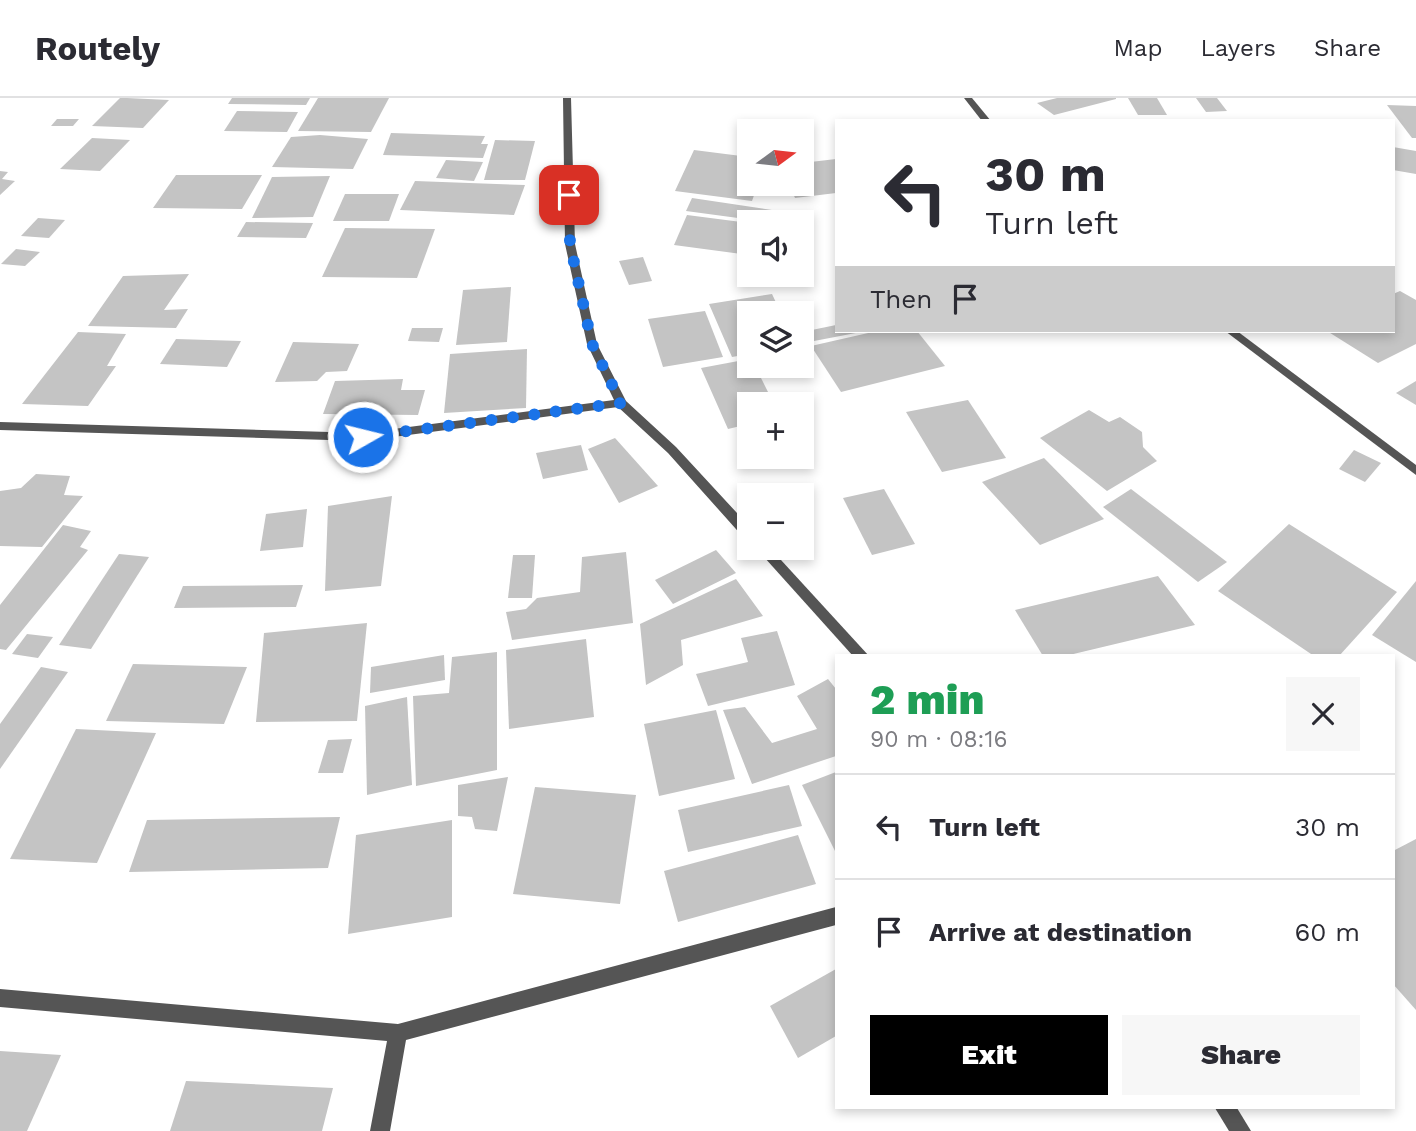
<!DOCTYPE html>
<meta charset="utf-8">
<style>
:root{--surface:#fff;--page:#f7f7f7;--text:#2b2b33;--muted:#7c7c81;--line:#e1e1e2;--accent:#000}
body{margin:0;font-family:"Work Sans",sans-serif;background:var(--page);color:var(--text);height:100vh;display:flex;flex-direction:column;font-size:26px;white-space:nowrap}
*{box-sizing:border-box;margin:0}
p{font-size:23px;color:var(--muted)}
.icon{flex:none;width:38px;height:38px;fill:none;stroke:currentColor;stroke-width:2;stroke-linecap:round;stroke-linejoin:round}
.map{position:relative;flex:1;overflow:hidden}
.drawer{position:absolute;left:835px;top:556px;width:560px;height:455px;display:flex;flex-direction:column;background:var(--surface);border-radius:0px;box-shadow:0 4px 10px #0003}
.drawer>*{flex:none}
.banner{position:absolute;left:835px;top:21px;width:560px;height:214px;border-radius:0px;box-shadow:0 4px 10px #0003;background:#fff;color:var(--text);overflow:hidden}
.needle{width:46px;rotate:75deg}
.controls{position:absolute;left:737px;top:21px;display:grid;gap:14px}
.controls a{display:grid;place-items:center;width:77px;height:77px;border-radius:0px;background:var(--surface);box-shadow:0 4px 10px #0003;font-size:35px}
.pin{position:absolute;display:grid;place-items:center;width:60px;height:60px;color:#fff;margin:-30px;border-radius:14px;box-shadow:0 4px 10px #0006}
.me{position:absolute;width:77px;margin:-38px;rotate:82deg;stroke-linejoin:round;filter:drop-shadow(0 0 5px #0008)}
.turn{display:flex;align-items:center;gap:24px;height:147px;padding:0 35px;font-size:32px}
.turn .icon{width:91px;height:91px;stroke-width:2.5}
.turn b{display:block;font-size:49px;line-height:60px}
.then{display:flex;align-items:center;height:66px;padding:0 35px;background:#0003;gap:14px;font-size:26px}
.round{display:grid;place-items:center;flex:none;width:74px;height:74px;border-radius:0px;background:var(--page)}
.summary{display:flex;align-items:center;justify-content:space-between;height:119px;padding:0 35px}
h1{font-size:42px;font-weight:800;line-height:52px;color:#1e9e55}
.primary-button{display:flex;gap:14px;margin-top:auto;padding:14px 35px}
.primary-button a{flex:1;height:80px;border-radius:0px;background:var(--accent);color:#fff;font-size:28px;font-weight:800;line-height:80px;text-align:center}
.primary-button a+a{background:var(--page);color:var(--text)}
ul{padding:0;list-style:none}
li{display:flex;align-items:center;gap:21px;height:105px;padding:0 35px;border-top:2px solid var(--line)}
li div{flex:1}
li b{display:block;font-size:26px}
li em{font-style:normal}
header{display:flex;align-items:center;gap:42px;box-sizing:border-box;height:98px;padding:0 35px;background:var(--surface);border-bottom:2px solid var(--line)}
header strong{font-size:33px}
nav{display:flex;gap:38px;margin-inline-start:auto;font-size:24px}
.map>svg:first-child{display:block}
</style>
<header>
<strong>Routely</strong>
<nav><a>Map</a><a>Layers</a><a>Share</a></nav>
</header>
<div class="map">
<svg width="1416" height="1033" viewBox="0 0 1416 1033">
<rect width="100%" height="100%" fill="#fff"/>
<g fill="#c4c4c4">
<path d="M120,0H127L169,2L143,30L92,28Z"/>
<path d="M232,0H310L306,7L228,6Z"/>
<path d="M318,0H389L371,34L298,33Z"/>
<path d="M1057,0H1116V1L1054,17L1037,5Z"/>
<path d="M1128,0H1157L1167,17H1138Z"/>
<path d="M1196,0H1217L1227,13L1206,14Z"/>
<path d="M1387,7L1416,8V40H1412Z"/>
<path d="M237,13L298,14L287,34L224,33Z"/>
<path d="M57,21H79L73,28H51Z"/>
<path d="M391,35L485,38L481,46H488L483,60L383,57Z"/>
<path d="M320,37L368,41L353,71L272,69L291,39Z"/>
<path d="M92,40L130,42L100,73L60,71Z"/>
<path d="M495,42L535,43L525,82H484Z"/>
<path d="M1393,49L1416,53V76L1393,72Z"/>
<path d="M694,52L749,59V86H758L752,103L675,93Z"/>
<path d="M836,61V95L795,100L789,86H802V65Z"/>
<path d="M446,62L483,64L474,83L436,80Z"/>
<path d="M0,73L8,74L2,81L15,83L0,97Z"/>
<path d="M176,77H262L242,111L153,110Z"/>
<path d="M330,78L313,119L252,120L272,79Z"/>
<path d="M415,83L525,87L514,117L400,112Z"/>
<path d="M345,96H399L389,123H333Z"/>
<path d="M692,100L772,112L768,124L686,113Z"/>
<path d="M687,117L749,125V157L674,147Z"/>
<path d="M38,120L65,122L49,140L21,138Z"/>
<path d="M246,124L313,125L306,140L237,139Z"/>
<path d="M345,130L435,131L417,180L322,179Z"/>
<path d="M16,151L40,154L25,168L1,166Z"/>
<path d="M643,159L652,183L629,187L619,163Z"/>
<path d="M189,176L164,212L188,211L176,230L88,228L123,178Z"/>
<path d="M511,189L507,244L456,247L463,192Z"/>
<path d="M1400,193L1416,202V246L1378,265L1327,233H1393V196Z"/>
<path d="M772,196L781,215H749V256L732,259L709,206Z"/>
<path d="M705,213L723,259L663,269L648,221Z"/>
<path d="M836,227V233L861,234L814,243L807,233Z"/>
<path d="M412,230H443L439,244L408,243Z"/>
<path d="M877,233H917L945,268L841,294L811,248Z"/>
<path d="M78,234L126,236L107,268H116L88,308L22,306Z"/>
<path d="M176,241L241,243L227,269L160,266Z"/>
<path d="M293,244L359,246L347,273L326,274L317,283L275,284Z"/>
<path d="M527,251L526,310L444,315L450,256Z"/>
<path d="M749,261V268H755L774,306H749V326L728,331L701,270Z"/>
<path d="M403,281L401,292H425L418,317L323,316L335,283Z"/>
<path d="M1416,283V307L1396,295Z"/>
<path d="M968,302L1006,360L942,374L906,314Z"/>
<path d="M1089,312L1109,324L1120,319L1142,334L1143,349L1157,363L1107,393L1040,340Z"/>
<path d="M615,340L658,388L619,405L588,351Z"/>
<path d="M581,347L588,372L543,381L536,355Z"/>
<path d="M1354,352L1381,365L1365,384L1339,371Z"/>
<path d="M1044,360L1104,421L1040,447L982,384Z"/>
<path d="M36,376L70,378L64,397L83,398L42,449L0,448V393L21,390Z"/>
<path d="M884,391L915,446L872,457L843,400Z"/>
<path d="M1131,391L1227,464L1198,484L1103,409Z"/>
<path d="M392,398L381,488L325,493L328,408Z"/>
<path d="M307,411L303,449L260,453L266,416Z"/>
<path d="M1289,426L1397,494L1339,558H1314L1218,493Z"/>
<path d="M63,427L91,433L80,449L88,452L6,552L0,551V507Z"/>
<path d="M716,452L736,475L673,506L655,482Z"/>
<path d="M626,454L633,525L512,542L506,514L526,511L537,500L580,494L582,459Z"/>
<path d="M119,456L149,459L91,551L59,547Z"/>
<path d="M513,457H535L532,500H508Z"/>
<path d="M1158,478L1195,527L1065,558H1043L1015,512Z"/>
<path d="M736,481L763,518L681,542L683,567L646,587L640,526Z"/>
<path d="M1416,483V564L1372,537Z"/>
<path d="M303,487L296,509L174,510L183,488Z"/>
<path d="M367,525L357,623L256,624L264,535Z"/>
<path d="M777,533L795,587L708,608L696,576L748,564L741,540Z"/>
<path d="M27,536L53,539L38,560L12,556Z"/>
<path d="M586,541L594,619L509,631L506,552Z"/>
<path d="M497,554V672L416,688L413,598L449,595L452,559Z"/>
<path d="M444,557L445,582L370,595L371,569Z"/>
<path d="M133,566L247,569L224,626L106,623Z"/>
<path d="M41,569L68,574L0,671V626Z"/>
<path d="M828,581L836,591V658L752,686L723,612L745,609L772,645L817,631L797,598Z"/>
<path d="M407,599L412,687L367,697L365,608Z"/>
<path d="M716,612L735,681L659,698L644,626Z"/>
<path d="M76,631L156,635L97,765L10,761Z"/>
<path d="M352,641L343,675H318L328,642Z"/>
<path d="M836,674V755L802,687Z"/>
<path d="M508,679L497,733L475,731L472,719L458,718V687Z"/>
<path d="M789,687L802,728L688,754L678,712Z"/>
<path d="M535,689L636,697L620,806L513,796Z"/>
<path d="M340,719L328,770L129,774L147,722Z"/>
<path d="M452,722V819L348,836L356,737Z"/>
<path d="M798,737L816,786L678,824L664,773Z"/>
<path d="M1416,741V912L1393,886V753Z"/>
<path d="M836,871V938L798,960L770,908Z"/>
<path d="M0,953L61,957L27,1033H0Z"/>
<path d="M186,983L333,990L322,1033H170Z"/>
</g>
<g fill="none" stroke-linecap="round" stroke-linejoin="round">
<g fill="#555" fill-rule="evenodd">
<path d="M563,0H571L575,146L597,246L626,303L676,349L749,428V441L744,440L668,355L618,309L363,343L0,332V324L363,335L614,302L587,246L565,146Z"/>
<path d="M964,0H972L991,23H982Z"/>
<path d="M1225,233H1237L1416,367V377Z"/>
<path d="M756,450H770L869,558H853Z"/>
<path d="M836,809V827L406,942L390,1033H370L387,943L0,909V891L398,926Z"/>
<path d="M1215,1010H1237L1251,1033H1229Z"/>
</g>
</g>
<g fill="none" stroke-linecap="round" stroke-linejoin="round">
<path stroke="#1a73e8" stroke-width="12" stroke-dasharray="0 21.6" d="M363,339L621,305L592,246L570,146L569,97"/>
</g>
</svg>
<div class="controls">
<a><svg class="needle" viewBox="-14 -14 28 28"><path d="M0-13l5 13h-10z" fill="#e53935"/><path d="M0 13l5-13h-10z" fill="#7c7c81"/></svg></a>
<a><svg class="icon" aria-label="sound" viewBox="0 0 24 24"><path d="M4 9h4l5-4v14l-5-4H4zM17 9q2 3 0 6"/></svg></a>
<a><svg class="icon" aria-label="layers" viewBox="0 0 24 24"><path d="M12 4l9 5-9 5-9-5zM3 14l9 5 9-5"/></svg></a>
<a>+</a>
<a>−</a>
</div>
<div class="pin" style="left:569px;top:97px;background:#d93025"><svg class="icon" aria-label="arrive" viewBox="0 0 24 24"><path d="M6 21V4h12l-3 4 3 4H6"/></svg></div>
<svg class="me" style="left:363px;top:339px" viewBox="-20 -20 40 40"><circle r="17" fill="#1a73e8" stroke="#fff" stroke-width="3"/><path d="M0-11L8 9 0 5-8 9z" fill="#fff"/></svg>
<div class="banner">
<div class="turn"><svg class="icon" aria-label="left" viewBox="0 0 24 24"><path d="M17 20v-9H6M10 6l-5 5 5 5"/></svg><div><b>30 m</b>Turn left</div></div>
<div class="then">Then<svg class="icon" aria-label="arrive" viewBox="0 0 24 24"><path d="M6 21V4h12l-3 4 3 4H6"/></svg></div>
</div>
<section class="drawer">
<div class="summary"><div><h1>2 min</h1><p>90 m · 08:16</p></div><a class="round"><svg class="icon" aria-label="close" viewBox="0 0 24 24"><path d="M6 6l12 12M18 6L6 18"/></svg></a></div>
<ul>
<li><svg class="icon" aria-label="left" viewBox="0 0 24 24"><path d="M17 20v-9H6M10 6l-5 5 5 5"/></svg><div><b>Turn left</b></div><em>30 m</em></li>
<li><svg class="icon" aria-label="arrive" viewBox="0 0 24 24"><path d="M6 21V4h12l-3 4 3 4H6"/></svg><div><b>Arrive at destination</b></div><em>60 m</em></li>
</ul>
<div class="primary-button"><a>Exit</a><a>Share</a></div>
</section>
</div>
